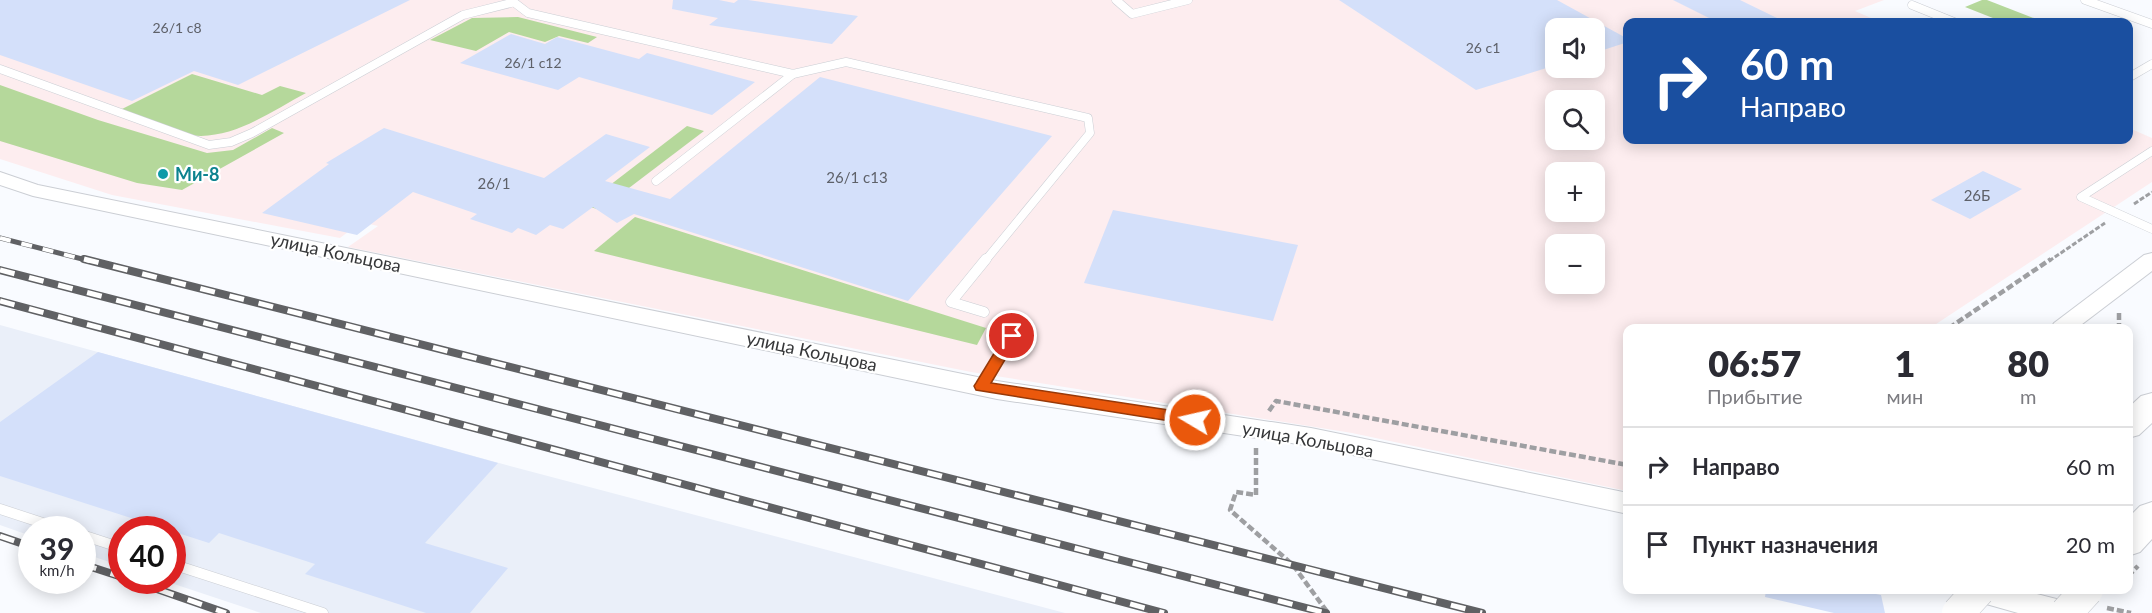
<!DOCTYPE html>
<html lang="ru">
<meta charset="utf-8">
<style>
:root{--surface:#fff;--page:#f7f7f7;--text:#2b2b33;--muted:#7c7c81;--line:#e1e1e2}
body{margin:0;font-family:Lato,sans-serif;background:var(--page);color:var(--text);height:100vh;display:flex;flex-direction:column;font-size:22px;white-space:nowrap}
*{box-sizing:border-box;margin:0}
p{font-size:20px;color:var(--muted)}
.icon{flex:none;width:33px;height:33px;fill:none;stroke:currentColor;stroke-width:2;stroke-linecap:round;stroke-linejoin:round}
.map{position:relative;flex:1;overflow:hidden}
.panel{position:absolute;left:1623px;top:324px;width:510px;height:270px;display:flex;flex-direction:column;background:var(--surface);border-radius:12px;box-shadow:0 3px 15px #0003}
.panel>*{flex:none}
.guide{position:absolute;left:1623px;top:18px;width:510px;height:126px;border-radius:12px;box-shadow:0 3px 15px #0003;background:#1a4fa0;color:#fff;overflow:hidden}
.buttons{position:absolute;left:1545px;top:18px;display:grid;gap:12px}
.buttons a{display:grid;place-items:center;width:60px;height:60px;border-radius:12px;background:var(--surface);box-shadow:0 3px 15px #0003;font-size:30px}
.speed{position:absolute;left:18px;top:516px;display:flex;gap:12px;font-size:30px;font-weight:700;text-align:center}
.speed>*{display:grid;place-content:center;width:78px;height:78px;border-radius:50%;background:var(--surface);box-shadow:0 3px 15px #0003;line-height:1}
.speed small{font-size:15px;font-weight:400}
.speed .limit{border:9px solid #d22;background:#fff;color:#111}
.pin{position:absolute;display:grid;place-items:center;width:51px;height:51px;color:#fff;margin:-26px;border:3px solid #fff;border-radius:50%;box-shadow:0 2px 6px #0007}
.me{position:absolute;width:66px;margin:-33px;rotate:279deg;stroke-linejoin:round;filter:drop-shadow(0 0 4px #0008)}
.turn{display:flex;align-items:center;gap:21px;height:126px;padding:0 18px;font-size:27px}
.turn .icon{width:78px;height:78px;stroke-width:2.5}
.turn b{display:block;font-size:42px;line-height:51px}
.eta{display:flex;justify-content:space-evenly;align-items:center;height:102px;text-align:center}
.eta b{font-size:36px;font-weight:800;line-height:42px}
ul{padding:0;list-style:none}
li{display:flex;align-items:center;gap:18px;height:78px;padding:0 18px;border-top:2px solid var(--line)}
li div{flex:1}
li b{display:block;font-size:22px}
li em{font-style:normal}
.map>svg:first-child{display:block}
</style>
<div class="map">
<svg width="2152" height="613" viewBox="0 0 2152 613">
<rect width="100%" height="100%" fill="#f9fbff"/>
<path fill="#eaeff9" d="M0,325L499,463L1065,613H261L165,581L172,580V530H122L121,566L83,553L82,530H32L31,536L0,525Z"/>
<path fill="#fdedef" fill-rule="evenodd" d="M0,0H1884L1855,11L1880,22H1628V140H2128L2129,128L2152,138V182L1930,328H1628L1627,491L1352,433L971,372L348,247L378,226L361,222L340,238L112,195L0,159ZM1556,28H1594V68H1556ZM1556,100H1594V140H1556ZM1556,172H1594V212H1556ZM1556,244H1594V284H1556Z"/>
<g fill="#b5d89b">
<path d="M1982,0H1987L2044,22H2003L1965,7Z"/>
<path d="M518,17L597,37L588,43L559,36L545,42L509,32L476,51L430,40L472,18Z"/>
<path d="M192,74L262,95L280,86L306,93C270,112 228,144 184,134C162,128 140,118 118,111Z"/>
<path d="M0,85L98,120L207,153L233,150L272,128L284,133L182,190L137,183L0,141Z"/>
<path d="M687,126L704,131L600,210L584,205Z"/>
<path d="M635,217L986,328L977,345L594,251Z"/>
</g>
<g fill="#d4e0fa">
<path d="M0,0H410L238,85L194,71L132,101L0,55Z"/>
<path d="M673,0H719L734,3L738,0H748L858,16L832,44L709,25L718,18L672,9Z"/>
<path d="M1339,0H1557L1628,39V42L1594,53V28H1556V65L1476,90Z"/>
<path d="M1673,0H1740L1785,22H1717Z"/>
<path d="M511,34L545,44L557,37L639,59L647,53L755,82L712,115L579,77L558,90L460,63Z"/>
<path d="M820,77L1052,136L908,301L634,214L617,223L593,207L563,229L550,225L536,235L518,228L512,233L470,219L477,214L413,192L357,235L262,213L329,164L326,163L384,128L544,178L606,134L650,147L605,181L670,199Z"/>
<path d="M1983,171L2022,189L1970,219L1931,200Z"/>
<path d="M1113,210L1298,245L1273,321L1084,283Z"/>
<path d="M98,352L498,463L425,543L508,568L470,613H426L305,574L315,564L219,533L209,543L0,476V422Z"/>
<path d="M1766,590H1856L1881,595L1885,613H1834L1765,597Z"/>
</g>
<g fill="none" stroke-linecap="round" stroke-linejoin="round">
<defs>
<g id="service-far1">
<path d="M511,0L528,13L793,74L846,62L1088,118L1090,133L985,261"/>
<path d="M1116,0L1132,14L1188,0"/>
<path d="M2085,0L2152,24"/>
<path d="M1912,5L1954,22"/>
<path d="M0,69L209,145L231,142L252,133L463,15L511,3"/>
<path d="M2128,78L2152,64"/>
<path d="M2152,151L2081,197L2152,229"/>
<path d="M656,181L793,74"/>
</g>
<g id="service">
<path d="M984,312L951,302L986,259"/>
<path d="M981,386L1012,336"/>
<path d="M0,509L64,530"/>
<path d="M82,535L122,548"/>
<path d="M172,564L323,613"/>
</g>
<g id="tertiary">
<path d="M0,172L38,185L997,381L1311,428L1628,493V514L1311,446L997,399L33,196L0,185Z"/>
<path d="M2152,253V271L2077,328H2051L2054,323L2144,255Z"/>
<path d="M1961,590H2021L2076,604L2081,613H2018L1965,598Z"/>
</g>
<g id="primary">
<path d="M2152,393V423L2139,435L2128,438V408L2141,396Z"/>
<path d="M2152,502V539L2140,552L2128,556V518L2140,506Z"/>
</g>
</defs>
<use href="#service-far1" stroke="#cbced4" stroke-width="9"/>
<use href="#service" stroke="#cbced4" stroke-width="11"/>
<use href="#tertiary" stroke="#cbced4" stroke-width="2"/>
<use href="#primary" stroke="#cbced4" stroke-width="2"/>
<g stroke="#9e9fa2" stroke-width="3" stroke-dasharray="5 2" stroke-linecap="butt">
<path d="M2134,204L2152,192"/>
<path d="M2049,261L2105,223"/>
</g>
<g stroke="#9e9fa2" stroke-width="4.5" stroke-dasharray="7 3" stroke-linecap="butt">
<path d="M2119,313V328"/>
<path d="M1949,328L2051,259"/>
<path d="M1269,411L1276,401L1628,465"/>
<path d="M1256,448V495L1236,492L1230,510L1293,565L1328,613"/>
<path d="M2128,576L2138,566"/>
<path d="M2107,608L2131,613"/>
</g>
<use href="#service-far1" stroke="#fff" stroke-width="8"/>
<use href="#service" stroke="#fff" stroke-width="10"/>
<use href="#tertiary" fill="#fff" fill-rule="evenodd"/>
<use href="#primary" fill="#fff" fill-rule="evenodd"/>
<defs>
<path id="rail-far1" d="M0,238L90,261"/>
<g id="rail">
<path d="M84,259L1482,613"/>
<path d="M0,270L1326,613"/>
<path d="M0,301L1164,613"/>
<path d="M0,536L32,547"/>
<path d="M82,564L122,577"/>
<path d="M131,580L226,613"/>
</g>
</defs>
<use href="#rail-far1" stroke="#606164" stroke-width="5"/>
<use href="#rail" stroke="#606164" stroke-width="8"/>
<use href="#rail-far1" stroke="#fff" stroke-width="4" stroke-dasharray="11" stroke-linecap="butt"/>
<use href="#rail" stroke="#fff" stroke-width="5" stroke-dasharray="15" stroke-linecap="butt"/>
<defs>
<g id="primary-bridge">
<path d="M1958,613L1979,590"/>
<path d="M2066,613L2087,590"/>
</g>
</defs>
<use href="#primary-bridge" stroke="#cbced4" stroke-width="33" stroke-linecap="butt"/>
<use href="#primary-bridge" stroke="#fff" stroke-width="32"/>
</g>
<path fill="#ea580c" stroke="#983908" stroke-width="1.5" d="M1012,331L1019,336L991,383L1195,414L1202,420L1195,425L976,390L974,386L976,383L1007,332Z"/>
<circle fill="#0f9aa8" stroke="#fff" stroke-width="2" cx="163" cy="174" r="6"/>
<g text-anchor="middle" dominant-baseline="central" stroke-width="4.5" stroke-linejoin="round" paint-order="stroke">
<g font-size="14" fill="#5e6169">
<text x="177" y="27">26/1 с8</text>
<text x="1483" y="47">26 с1</text>
<text x="533" y="62">26/1 с12</text>
</g>
<g font-size="15" fill="#5e6169">
<text x="857" y="177">26/1 с13</text>
<text x="494" y="183">26/1</text>
<text x="1977" y="195">26Б</text>
</g>
<g font-size="18" font-weight="bold" fill="#0d838f" stroke="#fff" text-anchor="start">
<text x="175" y="174">Ми-8</text>
</g>
<g font-size="18" fill="#363739" stroke="#fff">
<text transform="translate(336 252) rotate(12)">улица Кольцова</text>
<text transform="translate(812 351) rotate(12)">улица Кольцова</text>
<text transform="translate(1308 439) rotate(10)">улица Кольцова</text>
</g>
</g>
</svg>
<div class="buttons">
<a><svg class="icon" aria-label="sound" viewBox="0 0 24 24"><path d="M4 9h4l5-4v14l-5-4H4zM17 9q2 3 0 6"/></svg></a>
<a><svg class="icon" aria-label="search" viewBox="0 0 24 24"><circle cx="10" cy="10" r="6"/><path d="M15 15l6 6"/></svg></a>
<a>+</a>
<a>−</a>
</div>
<div class="speed"><div>39<small>km/h</small></div><div class="limit">40</div></div>
<div class="pin" style="left:1012px;top:336px;background:#d93025"><svg class="icon" aria-label="arrive" viewBox="0 0 24 24"><path d="M6 21V4h12l-3 4 3 4H6"/></svg></div>
<svg class="me" style="left:1195px;top:420px" viewBox="-20 -20 40 40"><circle r="17" fill="#ea580c" stroke="#fff" stroke-width="3"/><path d="M0-11L8 9 0 5-8 9z" fill="#fff"/></svg>
<div class="guide">
<div class="turn"><svg class="icon" aria-label="right" viewBox="0 0 24 24"><path d="M7 20v-9h11M14 6l5 5-5 5"/></svg><div><b>60 m</b>Направо</div></div>
</div>
<section class="panel">
<div class="eta">
<div><b>06:57</b><p>Прибытие</p></div>
<div><b>1</b><p>мин</p></div>
<div><b>80</b><p>m</p></div>
</div>
<ul>
<li><svg class="icon" aria-label="right" viewBox="0 0 24 24"><path d="M7 20v-9h11M14 6l5 5-5 5"/></svg><div><b>Направо</b></div><em>60 m</em></li>
<li><svg class="icon" aria-label="arrive" viewBox="0 0 24 24"><path d="M6 21V4h12l-3 4 3 4H6"/></svg><div><b>Пункт назначения</b></div><em>20 m</em></li>
</ul>
</section>
</div>
